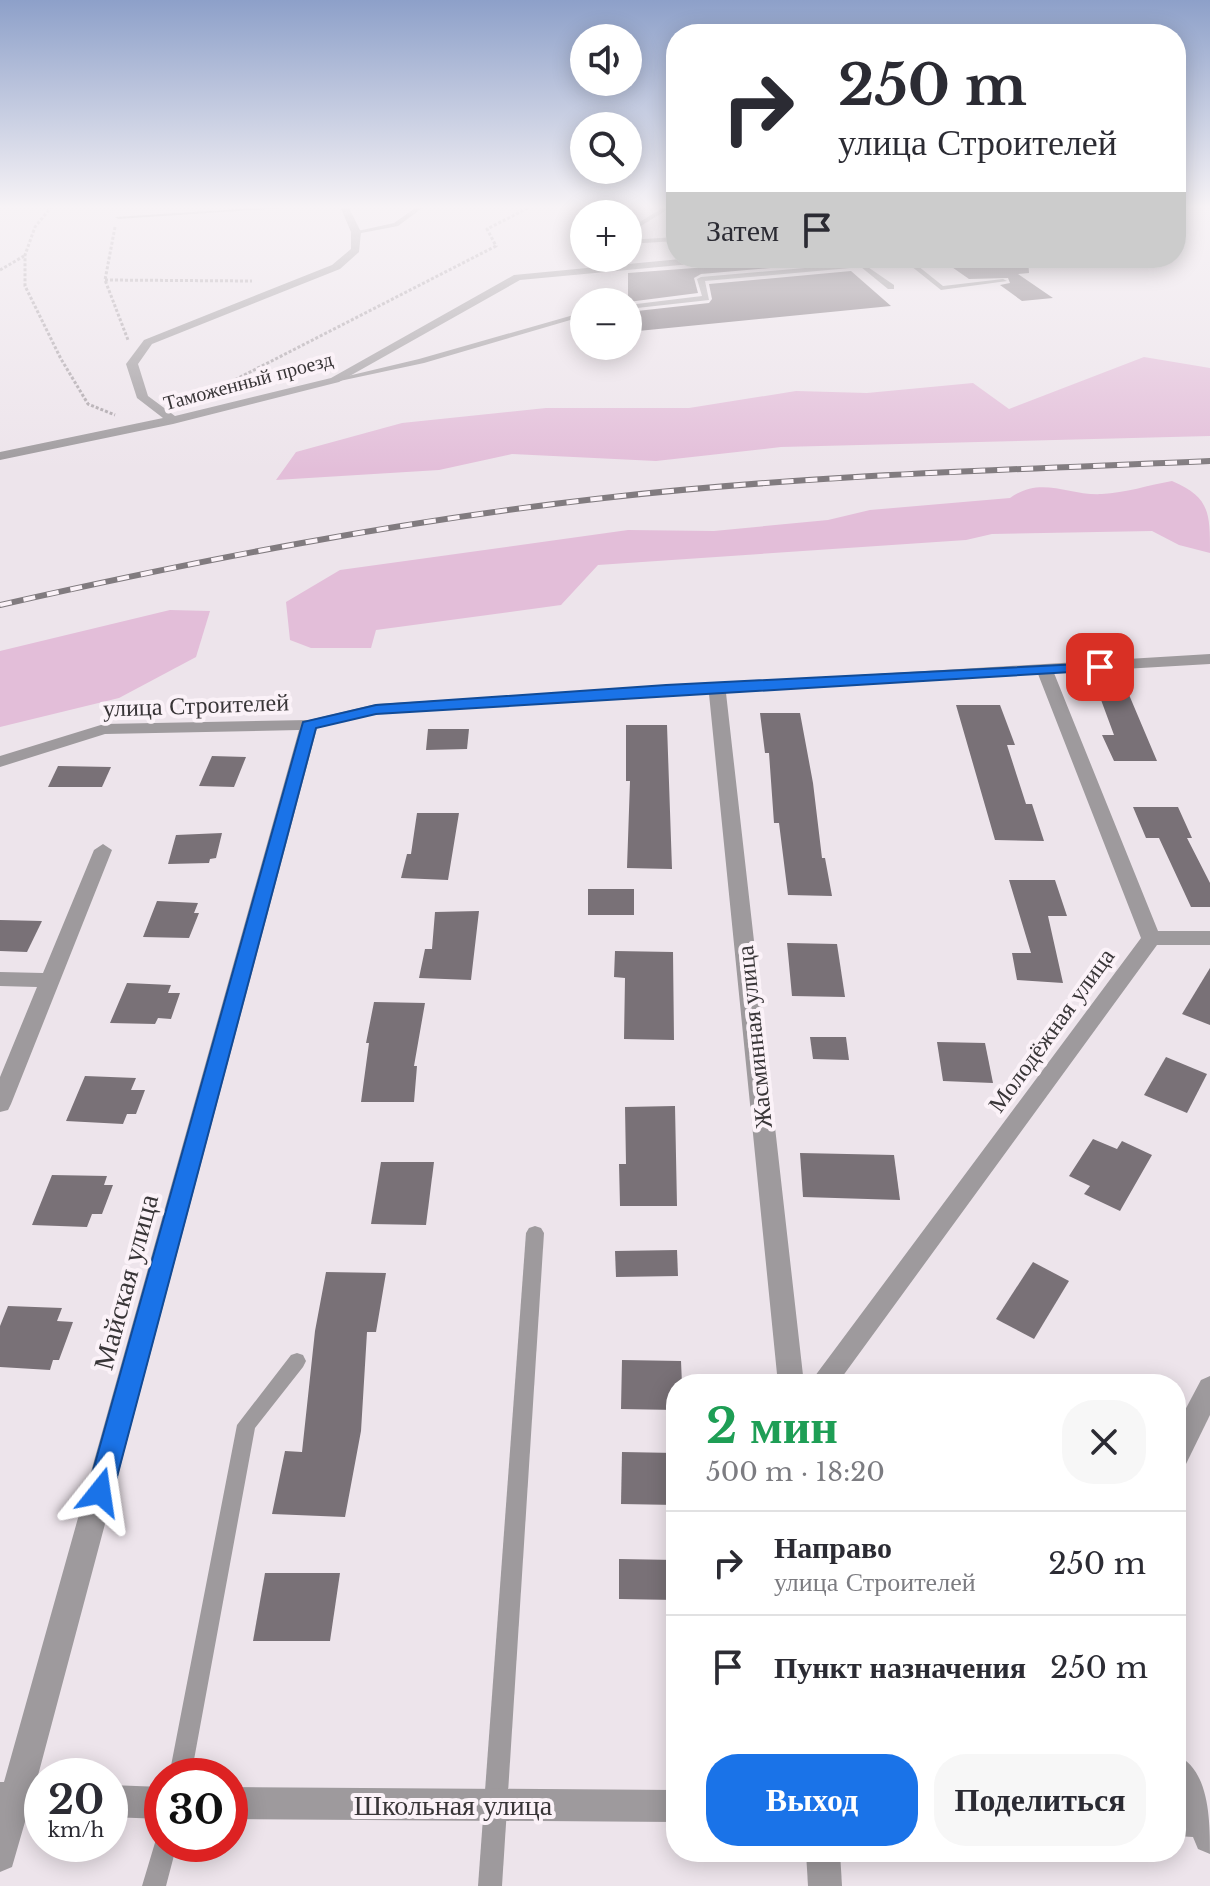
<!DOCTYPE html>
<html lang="ru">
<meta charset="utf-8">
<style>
:root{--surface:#fff;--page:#f7f7f7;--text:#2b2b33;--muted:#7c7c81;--line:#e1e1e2;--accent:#1a73e8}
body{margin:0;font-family:"Libre Baskerville",serif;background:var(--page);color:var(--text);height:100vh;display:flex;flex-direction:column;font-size:30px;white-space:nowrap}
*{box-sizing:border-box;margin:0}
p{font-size:26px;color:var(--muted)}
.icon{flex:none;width:44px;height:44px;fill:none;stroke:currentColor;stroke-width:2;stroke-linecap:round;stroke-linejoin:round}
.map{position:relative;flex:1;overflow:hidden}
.drawer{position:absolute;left:666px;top:1374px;width:520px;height:488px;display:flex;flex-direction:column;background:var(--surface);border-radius:32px;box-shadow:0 4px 20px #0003}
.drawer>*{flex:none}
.banner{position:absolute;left:666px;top:24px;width:520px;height:244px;border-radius:32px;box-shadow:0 4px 20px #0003;background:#fff;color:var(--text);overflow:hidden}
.buttons{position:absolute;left:570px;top:24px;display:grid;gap:16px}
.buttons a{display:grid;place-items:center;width:72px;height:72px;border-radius:50%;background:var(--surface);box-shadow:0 4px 20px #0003;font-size:40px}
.speed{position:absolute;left:24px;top:1758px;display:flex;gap:16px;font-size:40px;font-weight:700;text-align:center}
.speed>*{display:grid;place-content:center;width:104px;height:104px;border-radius:50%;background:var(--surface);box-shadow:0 4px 20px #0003;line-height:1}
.speed small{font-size:20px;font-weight:400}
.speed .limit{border:12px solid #d22;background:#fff;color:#111}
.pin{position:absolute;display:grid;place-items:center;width:68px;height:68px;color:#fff;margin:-34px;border-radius:16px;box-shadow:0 4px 12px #0006}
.me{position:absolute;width:88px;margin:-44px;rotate:15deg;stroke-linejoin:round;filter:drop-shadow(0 0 6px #0008)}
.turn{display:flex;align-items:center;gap:28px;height:168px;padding:0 40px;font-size:36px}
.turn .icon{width:104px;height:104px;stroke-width:2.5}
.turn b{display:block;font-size:56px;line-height:68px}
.then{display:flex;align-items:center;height:76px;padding:0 40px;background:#0003;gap:16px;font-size:30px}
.round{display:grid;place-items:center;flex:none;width:84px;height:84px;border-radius:32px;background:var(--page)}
.overview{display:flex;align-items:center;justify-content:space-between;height:136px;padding:0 40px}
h1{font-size:48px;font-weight:800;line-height:60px;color:#1e9e55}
.button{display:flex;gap:16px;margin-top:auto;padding:16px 40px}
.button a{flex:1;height:92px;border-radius:32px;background:var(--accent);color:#fff;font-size:32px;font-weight:800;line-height:92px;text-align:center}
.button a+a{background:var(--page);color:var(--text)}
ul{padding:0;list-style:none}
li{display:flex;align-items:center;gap:24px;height:104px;padding:0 40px;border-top:2px solid var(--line)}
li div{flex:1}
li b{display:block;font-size:30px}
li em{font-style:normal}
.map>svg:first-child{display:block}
</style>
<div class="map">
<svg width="1210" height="1886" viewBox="0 0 1210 1886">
<rect width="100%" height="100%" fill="#ede4eb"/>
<g fill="#e3bed9">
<path d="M1144,357L1210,368V436L781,447L656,461L512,454L439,470L276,480L296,452L402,423L546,408H689L796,391L867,393L973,383L1009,409Z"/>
<path d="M1172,481C1210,497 1210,513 1210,553L1179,545L1152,531L992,534L966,540L598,565L561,605L376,630L371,648H311L290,640L286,602L340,570L628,530L714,531L828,520L870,510L1010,498C1041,475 1069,496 1102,494C1125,493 1149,485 1172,481Z"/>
<path d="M170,610L210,611L196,657L119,698L0,727V651Z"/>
</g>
<g fill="#797177">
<path d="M939,258H1028L1029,273L1018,274L1053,298L1022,301L1000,285L1010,283L1008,278L969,279Z"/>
<path d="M800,260L804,265L701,274L694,278L698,293L628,302V273Z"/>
<path d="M851,271L891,306L628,332V312L709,303L712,299L709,284Z"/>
<path d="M1097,689L1127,690L1157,761H1114L1102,735H1114Z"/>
<path d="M956,705H1000L1015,745H1007L1026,804H1032L1044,841L995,840Z"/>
<path d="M760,713H800L813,783L822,858H825L832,896L788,895L779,823H774L769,753H765Z"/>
<path d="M626,725H667L672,869L627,868L630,781H626Z"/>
<path d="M428,729H469L467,749L426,750Z"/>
<path d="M212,756L246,757L234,787L199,786Z"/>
<path d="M58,766L111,767L102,787H48Z"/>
<path d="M1133,807H1178L1192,838H1187L1210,883V907H1191L1159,838H1146Z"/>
<path d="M417,813H459L448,880L401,878L407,854H411Z"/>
<path d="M222,833L216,858L210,859L209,863L168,864L176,835Z"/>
<path d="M1009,880H1055L1067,916H1048L1063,983L1017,980L1012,953H1031Z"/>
<rect x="588" y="889" width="46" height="26"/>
<path d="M157,901L198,903L194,913H199L189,938L143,937Z"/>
<path d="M479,911L471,980L419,978L425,949H432L435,912Z"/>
<path d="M0,920L42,921L27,952L0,951Z"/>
<path d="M787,943L837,944L845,997L792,996Z"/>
<path d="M615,951L673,952L674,1040L624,1039L625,978L614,977Z"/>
<path d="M1210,968V1025L1182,1014Z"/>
<path d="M127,983L171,985L168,993H180L171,1019L158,1018L155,1024L110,1023Z"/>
<path d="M374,1002L425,1003L414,1066H417L414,1102H361L369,1043H366Z"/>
<path d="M810,1037H846L849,1060L813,1059Z"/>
<path d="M937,1042L985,1043L993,1083L943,1081Z"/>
<path d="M1166,1057L1207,1074L1187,1113L1144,1095Z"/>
<path d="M85,1076L136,1078L131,1090H145L136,1114H127L123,1124L66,1121Z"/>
<path d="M675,1106L677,1206H620L619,1164H626L625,1107Z"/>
<path d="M1093,1139L1117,1149L1122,1141L1152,1155L1120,1211L1084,1194L1090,1186L1069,1176Z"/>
<path d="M800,1153L894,1155L900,1200L803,1197Z"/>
<path d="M381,1162H434L426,1225L371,1224Z"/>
<path d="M52,1175L107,1176L104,1185H113L102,1214H92L87,1227L32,1225Z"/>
<path d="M677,1250L678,1276L616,1277L615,1251Z"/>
<path d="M1033,1262L1069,1281L1034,1339L996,1319Z"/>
<path d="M326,1272L386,1273L376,1332H367L361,1431L345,1517L272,1514L285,1451L302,1452L315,1331Z"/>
<path d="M8,1306L62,1308L57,1321L73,1322L59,1360H53L50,1370L0,1367V1326Z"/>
<path d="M622,1360L681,1361L682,1384H676V1410L621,1409Z"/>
<path d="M622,1452L676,1453V1505L621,1504Z"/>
<path d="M619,1559L676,1560V1600L619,1599Z"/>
<path d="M265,1573H340L330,1641H253Z"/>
</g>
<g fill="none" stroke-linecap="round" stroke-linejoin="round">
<g stroke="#a9a2a7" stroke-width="3" stroke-dasharray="3 2" stroke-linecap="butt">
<path d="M52,206L35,227L25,255V286L61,359L88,404L115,415"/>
<path d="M115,227L105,280L128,340"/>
<path d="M0,270L24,256"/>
<path d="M105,280L252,281"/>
<path d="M213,391L496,246L487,229L532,206"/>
</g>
<g fill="#9e9a9d" fill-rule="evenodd">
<path d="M285,206H314L118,219L115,217Z"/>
<path d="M418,206H425L398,226L356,234L353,232L394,223Z"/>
<path d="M666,206H673L628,234V229Z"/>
<path d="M676,237V241L628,244V240Z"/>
<path d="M901,258H908L943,286L1003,279L1007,281L941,290Z"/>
<path d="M862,263L894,285V289H888L861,267L705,281L709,300L628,309V305L702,296L697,279L701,277Z"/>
<path d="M584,312V316L424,363L335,382L331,380L419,359Z"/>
<path d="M535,1226L541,1228L544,1233L502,1886H478L526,1233L529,1228Z"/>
<path d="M297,1353L303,1355L306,1361L303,1367L255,1428L191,1776H169L237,1425L291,1355Z"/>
<path d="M162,1834V1844H177L166,1886H142L157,1836Z"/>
</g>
<g fill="#9e9a9d" fill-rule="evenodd">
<path d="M340,206H348L361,232L359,252L340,269L152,344L138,364L148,396L175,416L331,378L514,275L691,258H728L723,261L520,280L339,382L173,424L0,460V452L163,418L137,398L126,364L144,340L332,265L351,249V232Z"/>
<path d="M1210,654V664L1054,673L1158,931H1210V945H1157L837,1384H809L1141,938L1038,674L726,693L804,1384H778L709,694L376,714L317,728L36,1783H42V1815H27L12,1867L0,1872V1782H4L299,730L105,734L0,767V756L104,724L309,720L376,704Z"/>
<path d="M103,844L112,850L11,1104L8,1110L0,1112V1077L37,987L0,986V972L43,973L94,850Z"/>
<path d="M1210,1376V1415L1186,1464L1176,1467V1427L1201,1380Z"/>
<path d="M1176,1755C1210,1769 1210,1822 1210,1854L1198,1849L1193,1837L1176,1836Z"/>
<path d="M110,1785L162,1787V1819L110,1817Z"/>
<path d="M230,1787L676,1790V1822L230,1819Z"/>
<path d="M806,1852H840L842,1886H808Z"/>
</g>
<defs>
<path id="rail" d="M0,605C200,560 400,521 604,498C805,475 1008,470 1210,461"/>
</defs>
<use href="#rail" stroke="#817b7f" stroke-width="6"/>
<use href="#rail" stroke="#fbf2f8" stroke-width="4" stroke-dasharray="12" stroke-linecap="butt"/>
</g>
<linearGradient id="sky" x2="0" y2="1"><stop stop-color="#8da0c9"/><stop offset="0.44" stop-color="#f7f3f6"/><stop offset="1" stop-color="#f7f3f6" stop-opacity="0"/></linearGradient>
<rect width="1210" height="470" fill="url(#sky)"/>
<path fill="#1a73e8" stroke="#114b97" stroke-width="2" d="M1100,663L1107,667L1105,670L376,714L316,728L113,1492L109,1500L100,1503L91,1500L87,1492L303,722L376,705L666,685Z"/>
<g text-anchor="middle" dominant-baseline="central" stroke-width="8" stroke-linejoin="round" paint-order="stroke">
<g font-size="20" fill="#383537" stroke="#fbf2f8">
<text transform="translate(248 381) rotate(-15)">Таможенный проезд</text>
</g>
<g font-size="24" fill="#383537" stroke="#fbf2f8">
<text transform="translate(196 705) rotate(-2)">улица Строителей</text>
<text transform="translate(1051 1030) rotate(-54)">Молодёжная улица</text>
<text transform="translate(754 1037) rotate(-96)">Жасминная улица</text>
</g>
<g font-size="28" fill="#383537" stroke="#fbf2f8">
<text transform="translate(126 1282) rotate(-75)">Майская улица</text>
<text x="453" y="1805">Школьная улица</text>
</g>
</g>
</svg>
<div class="buttons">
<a><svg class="icon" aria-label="sound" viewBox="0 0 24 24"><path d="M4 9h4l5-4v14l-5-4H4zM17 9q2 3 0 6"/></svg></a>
<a><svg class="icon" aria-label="search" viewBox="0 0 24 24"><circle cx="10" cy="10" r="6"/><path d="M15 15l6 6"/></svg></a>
<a>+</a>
<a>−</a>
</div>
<div class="speed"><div>20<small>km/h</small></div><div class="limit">30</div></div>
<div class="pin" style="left:1100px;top:667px;background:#d93025"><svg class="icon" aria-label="arrive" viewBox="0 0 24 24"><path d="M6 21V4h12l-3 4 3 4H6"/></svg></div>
<svg class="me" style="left:100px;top:1492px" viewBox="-20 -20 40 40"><path d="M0-17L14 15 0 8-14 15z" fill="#1a73e8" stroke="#fff" stroke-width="4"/></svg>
<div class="banner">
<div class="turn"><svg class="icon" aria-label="right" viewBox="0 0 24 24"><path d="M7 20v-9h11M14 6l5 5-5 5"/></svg><div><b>250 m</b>улица Строителей</div></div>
<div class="then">Затем<svg class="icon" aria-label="arrive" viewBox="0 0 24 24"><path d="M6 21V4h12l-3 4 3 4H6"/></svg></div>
</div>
<section class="drawer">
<div class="overview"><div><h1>2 мин</h1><p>500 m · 18:20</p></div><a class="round"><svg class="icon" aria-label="close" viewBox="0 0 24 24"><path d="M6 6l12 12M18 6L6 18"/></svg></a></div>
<ul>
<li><svg class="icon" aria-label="right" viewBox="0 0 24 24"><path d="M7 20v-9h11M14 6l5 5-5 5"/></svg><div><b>Направо</b><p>улица Строителей</p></div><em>250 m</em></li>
<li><svg class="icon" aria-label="arrive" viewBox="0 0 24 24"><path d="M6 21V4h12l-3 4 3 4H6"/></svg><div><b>Пункт назначения</b></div><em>250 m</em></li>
</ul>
<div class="button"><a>Выход</a><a>Поделиться</a></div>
</section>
</div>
